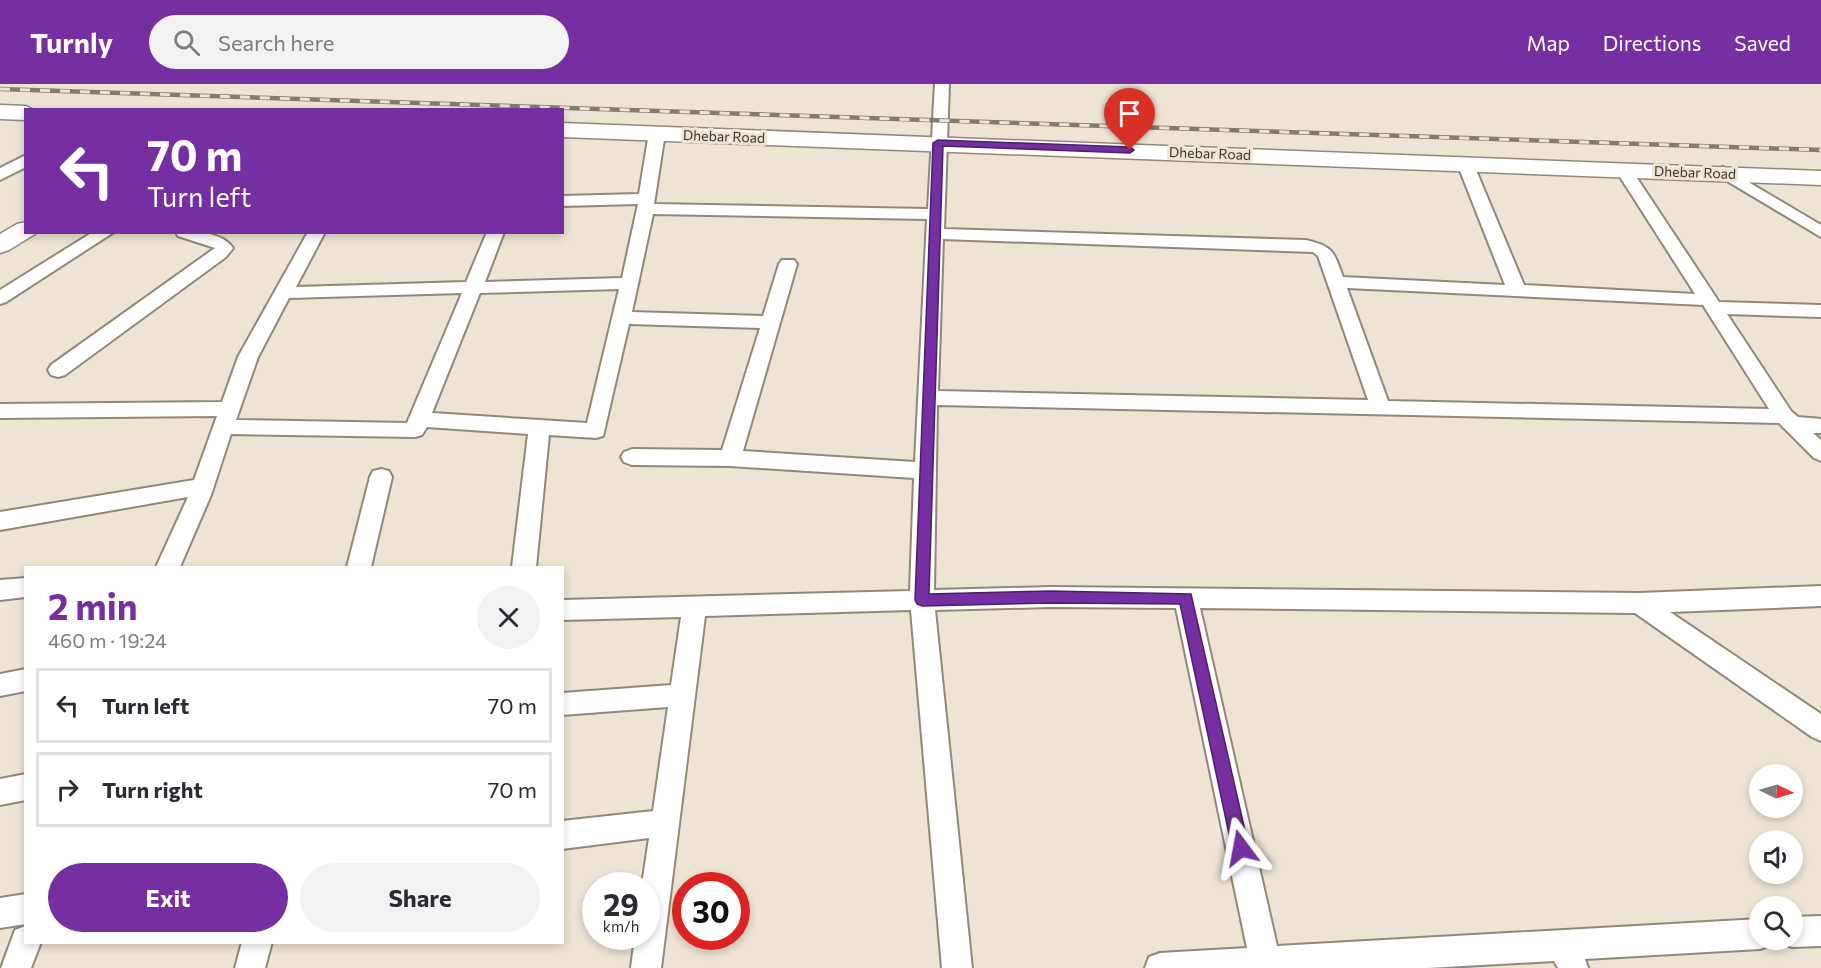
<!DOCTYPE html>
<meta charset="utf-8">
<style>
:root{--surface:#fff;--page:#f2f2f3;--text:#2b2b33;--muted:#7c7c81;--line:#e1e1e2;--accent:#752fa2}
body{margin:0;font-family:Commissioner,sans-serif;background:var(--page);color:var(--text);height:100vh;display:flex;flex-direction:column;font-size:22px;white-space:nowrap}
*{box-sizing:border-box;margin:0}
p{font-size:20px;color:var(--muted)}
.icon{flex:none;width:33px;height:33px;fill:none;stroke:currentColor;stroke-width:2;stroke-linecap:round;stroke-linejoin:round}
.map{position:relative;flex:1;overflow:hidden}
.drawer{position:absolute;left:24px;top:482px;width:540px;height:378px;display:flex;flex-direction:column;background:var(--surface);border-radius:0px;box-shadow:0 3px 9px #0003}
.drawer>*{flex:none}
.banner{position:absolute;left:24px;top:24px;width:540px;height:126px;border-radius:0px;box-shadow:0 3px 9px #0003;background:#752fa2;color:#fff;overflow:hidden}
.needle{width:39px;rotate:95deg}
.tools{position:absolute;left:1749px;top:680px;display:grid;gap:12px}
.tools a{display:grid;place-items:center;width:54px;height:54px;border-radius:50%;background:var(--surface);box-shadow:0 3px 9px #0003;font-size:30px}
.speed{position:absolute;left:582px;top:788px;display:flex;gap:12px;font-size:30px;font-weight:700;text-align:center}
.speed>*{display:grid;place-content:center;width:78px;height:78px;border-radius:50%;background:var(--surface);box-shadow:0 3px 9px #0003;line-height:1}
.speed small{font-size:15px;font-weight:400}
.speed .limit{border:9px solid #d22;background:#fff;color:#111}
.pin{position:absolute;display:grid;place-items:center;width:51px;height:51px;color:#fff;margin:-62px -26px;border-radius:50% 50% 50% 0;rotate:-45deg;box-shadow:0 0 6px #0007}
.pin .icon{rotate:45deg}
.me{position:absolute;width:66px;margin:-33px;rotate:347deg;stroke-linejoin:round;filter:drop-shadow(0 0 4px #0008)}
.turn{display:flex;align-items:center;gap:21px;height:126px;padding:0 24px;font-size:27px}
.turn .icon{width:78px;height:78px;stroke-width:2.5}
.turn b{display:block;font-size:42px;line-height:51px}
.round{display:grid;place-items:center;flex:none;width:63px;height:63px;border-radius:32px;background:var(--page)}
.overview{display:flex;align-items:center;justify-content:space-between;height:102px;padding:0 24px}
h1{font-size:36px;font-weight:700;line-height:45px;color:var(--accent)}
.button{display:flex;gap:12px;margin-top:auto;padding:12px 24px}
.button a{flex:1;height:69px;border-radius:36px;background:var(--accent);color:#fff;font-size:24px;font-weight:700;line-height:69px;text-align:center}
.button a+a{background:var(--page);color:var(--text)}
ul{padding:0;list-style:none}
li{display:flex;align-items:center;gap:18px;height:75px;margin:0 12px 9px;padding:0 12px;border:3px solid var(--line);border-radius:0px}
li div{flex:1}
li b{display:block;font-size:22px}
li em{font-style:normal}
header{display:flex;align-items:center;gap:36px;box-sizing:border-box;height:84px;padding:0 30px;background:var(--accent);color:#fff}
header strong{font-size:28px}
nav{display:flex;gap:33px;margin-inline-start:auto;font-size:21px}
.search{width:420px;height:54px;background:var(--page);display:flex;align-items:center;gap:15px;box-sizing:border-box;padding:0 21px;border-radius:33px;color:var(--muted);font-size:22px}
.map>svg:first-child{display:block}
</style>
<header>
<strong>Turnly</strong>
<div class="search"><svg class="icon" aria-label="search" viewBox="0 0 24 24"><circle cx="10" cy="10" r="6"/><path d="M15 15l6 6"/></svg>Search here</div>
<nav><a>Map</a><a>Directions</a><a>Saved</a></nav>
</header>
<div class="map">
<svg width="1821" height="884" viewBox="0 0 1821 884">
<rect width="100%" height="100%" fill="#ede4d4"/>
<g fill="none" stroke-linecap="round" stroke-linejoin="round">
<defs>
<g id="street">
<path d="M935,0H949L944,145L1306,156C1333,162 1334,168 1343,193L1505,201L1457,79L1465,74L1473,79L1524,201L1695,210L1615,85L1623,80L1629,82L1719,218L1821,221V233L1727,230L1791,327L1798,333L1821,335V349H1813L1821,356V377L1814,374L1779,339L937,321L934,506L1051,503L1639,509L1821,502V522L1670,528L1821,630V657L1812,653L1635,529L1200,524L1277,862L1760,835V855H1773L1771,861L1760,865L1585,875L1588,884H1558L1554,877L1428,884H1145L1149,873L1160,869L1247,864L1176,524L1051,523L935,526L972,884H942L911,526L705,532L661,884H631L635,852H646V801H642L649,754L562,765V737L653,727L668,623L562,631V609L671,601L681,533L562,536V516L910,507L914,394L730,382L632,381L624,378L621,373L624,368L632,365L722,366L760,244L629,240L603,352L596,354L549,351L536,483H512L528,350L427,343L422,351L415,353L231,350L211,411L180,483H156L188,413L0,446V428L194,396L217,332L0,334V320L222,318L238,273L308,148H325L296,203L466,198L487,148H504L485,198L622,194L638,120L562,122V112L639,110L649,49L657,44L665,49L654,120L928,125ZM653,130L927,135L915,378L743,367L797,180L794,176H782L779,180L763,232L632,228ZM943,155L1313,168L1318,172L1368,316L938,307ZM1347,204L1703,221L1769,325L1388,317ZM619,205L587,339L432,329L480,209ZM462,209L407,339L236,336L258,273L289,214Z"/>
<path d="M26,71V83L0,96V84Z"/>
<path d="M1723,83L1821,141V153L1717,91L1715,88Z"/>
<path d="M93,148H114L6,218L0,220V206Z"/>
<path d="M176,148C195,148 221,147 233,164L226,173L65,291L58,293L51,291L48,286L51,281L215,164L178,152Z"/>
<path d="M381,385L389,387L392,393L371,483H347L370,393L373,387Z"/>
<path d="M26,494V513L0,516V496Z"/>
<path d="M26,585V607L0,612V590Z"/>
<path d="M26,690V716L0,721V695Z"/>
<path d="M26,810V840L0,844V814Z"/>
<path d="M1821,832V862L1792,863L1781,859L1780,855H1792V833Z"/>
<path d="M26,842V858H41L31,884H1L15,846Z"/>
<path d="M242,858H272L265,884H235Z"/>
</g>
<g id="secondary">
<path d="M0,21L26,22L34,26H26V36L0,35Z"/>
<path d="M562,39L1821,87V101L562,53Z"/>
<path d="M26,138V148H36L35,150L9,166L0,169V150L17,140Z"/>
</g>
</defs>
<use href="#street" stroke="#908879" stroke-width="4"/>
<use href="#secondary" stroke="#908879" stroke-width="3"/>
<use href="#street" fill="#fff" fill-rule="evenodd"/>
<use href="#secondary" fill="#fff" fill-rule="evenodd"/>
<defs>
<path id="rail" d="M0,5L1821,66"/>
</defs>
<use href="#rail" stroke="#817b71" stroke-width="4.5"/>
<use href="#rail" stroke="#ede4d4" stroke-width="3" stroke-dasharray="10" stroke-linecap="butt"/>
</g>
<path fill="#752fa2" stroke="#4c1f69" stroke-width="1.5" d="M938,56L1130,63L1134,66L1130,69L943,62L929,510L1051,507L1191,510L1249,764L1247,770L1241,773L1235,770L1232,764L1180,520L1051,519L922,522L917,520L915,516L933,59Z"/>
<g text-anchor="middle" dominant-baseline="central" stroke-width="6" stroke-linejoin="round" paint-order="stroke">
<g font-size="14" fill="#3a3630" stroke="#ede4d4">
<text transform="translate(724 52) rotate(2)">Dhebar Road</text>
<text transform="translate(1210 69) rotate(2)">Dhebar Road</text>
<text transform="translate(1695 88) rotate(2)">Dhebar Road</text>
</g>
</g>
</svg>
<div class="tools">
<a><svg class="needle" viewBox="-14 -14 28 28"><path d="M0-13l5 13h-10z" fill="#e53935"/><path d="M0 13l5-13h-10z" fill="#7c7c81"/></svg></a>
<a><svg class="icon" aria-label="sound" viewBox="0 0 24 24"><path d="M4 9h4l5-4v14l-5-4H4zM17 9q2 3 0 6"/></svg></a>
<a><svg class="icon" aria-label="search" viewBox="0 0 24 24"><circle cx="10" cy="10" r="6"/><path d="M15 15l6 6"/></svg></a>
</div>
<div class="speed"><div>29<small>km/h</small></div><div class="limit">30</div></div>
<div class="pin" style="left:1130px;top:66px;background:#d93025"><svg class="icon" aria-label="arrive" viewBox="0 0 24 24"><path d="M6 21V4h12l-3 4 3 4H6"/></svg></div>
<svg class="me" style="left:1241px;top:764px" viewBox="-20 -20 40 40"><path d="M0-17L14 15 0 8-14 15z" fill="#752fa2" stroke="#fff" stroke-width="4"/></svg>
<div class="banner">
<div class="turn"><svg class="icon" aria-label="left" viewBox="0 0 24 24"><path d="M17 20v-9H6M10 6l-5 5 5 5"/></svg><div><b>70 m</b>Turn left</div></div>
</div>
<section class="drawer">
<div class="overview"><div><h1>2 min</h1><p>460 m · 19:24</p></div><a class="round"><svg class="icon" aria-label="close" viewBox="0 0 24 24"><path d="M6 6l12 12M18 6L6 18"/></svg></a></div>
<ul>
<li><svg class="icon" aria-label="left" viewBox="0 0 24 24"><path d="M17 20v-9H6M10 6l-5 5 5 5"/></svg><div><b>Turn left</b></div><em>70 m</em></li>
<li><svg class="icon" aria-label="right" viewBox="0 0 24 24"><path d="M7 20v-9h11M14 6l5 5-5 5"/></svg><div><b>Turn right</b></div><em>70 m</em></li>
</ul>
<div class="button"><a>Exit</a><a>Share</a></div>
</section>
</div>
